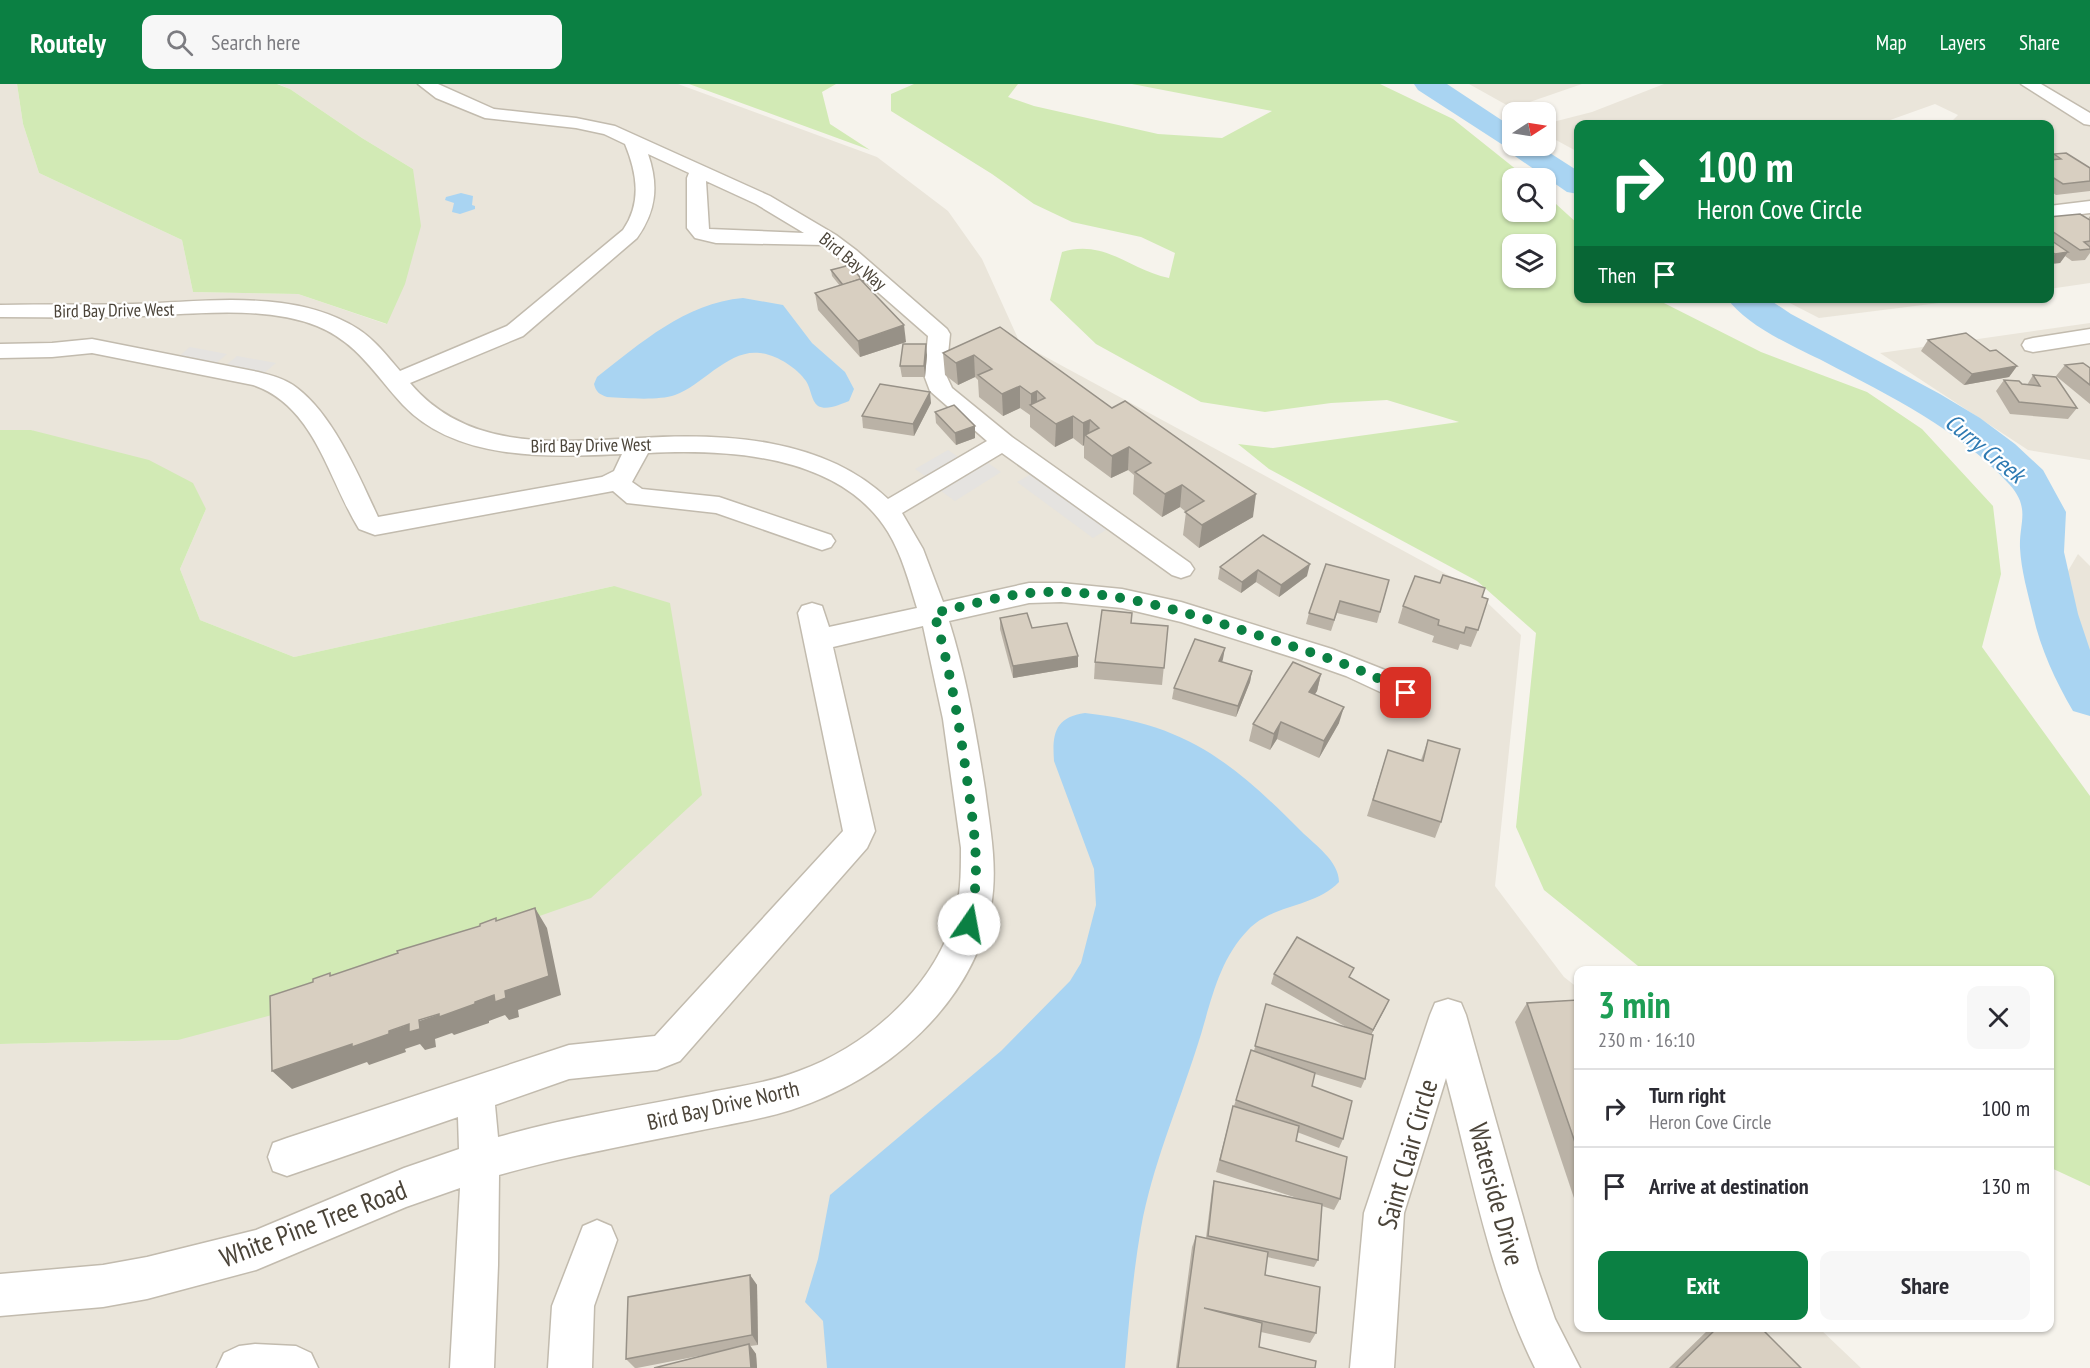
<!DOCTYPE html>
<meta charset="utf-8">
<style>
:root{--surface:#fff;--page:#f7f7f7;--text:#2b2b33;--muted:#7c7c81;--line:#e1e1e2;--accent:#0b8043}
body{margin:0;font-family:"PT Sans Narrow",sans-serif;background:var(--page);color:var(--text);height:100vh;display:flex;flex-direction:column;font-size:22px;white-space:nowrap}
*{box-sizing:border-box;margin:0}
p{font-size:20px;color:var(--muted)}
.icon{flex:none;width:33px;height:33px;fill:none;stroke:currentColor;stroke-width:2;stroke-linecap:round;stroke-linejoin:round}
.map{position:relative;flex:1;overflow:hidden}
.side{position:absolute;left:1574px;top:882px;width:480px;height:366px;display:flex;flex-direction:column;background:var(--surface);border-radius:12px;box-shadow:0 2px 4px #0004}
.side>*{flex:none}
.top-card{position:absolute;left:1574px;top:36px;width:480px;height:183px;border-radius:12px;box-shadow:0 2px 4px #0004;background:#0b8043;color:#fff;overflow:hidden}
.needle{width:39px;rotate:78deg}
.tools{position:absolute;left:1502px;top:18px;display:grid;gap:12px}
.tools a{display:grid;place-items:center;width:54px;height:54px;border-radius:12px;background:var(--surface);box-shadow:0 2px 4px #0004;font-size:30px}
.pin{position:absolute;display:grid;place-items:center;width:51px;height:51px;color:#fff;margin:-26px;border-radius:12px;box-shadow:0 3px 9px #0006}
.me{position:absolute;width:66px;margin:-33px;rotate:12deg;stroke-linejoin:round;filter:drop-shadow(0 0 4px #0008)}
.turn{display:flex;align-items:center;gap:21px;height:126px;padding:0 24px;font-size:27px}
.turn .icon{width:78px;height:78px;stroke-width:2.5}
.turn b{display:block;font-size:42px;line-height:51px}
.then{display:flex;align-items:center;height:57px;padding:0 24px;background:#0003;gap:12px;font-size:22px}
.round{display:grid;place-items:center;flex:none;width:63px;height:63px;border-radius:12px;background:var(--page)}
.summary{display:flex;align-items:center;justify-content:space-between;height:102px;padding:0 24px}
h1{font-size:36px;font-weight:700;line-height:45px;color:#1e9e55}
.cta{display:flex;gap:12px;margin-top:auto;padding:12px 24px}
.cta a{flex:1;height:69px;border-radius:12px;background:var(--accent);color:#fff;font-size:24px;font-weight:700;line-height:69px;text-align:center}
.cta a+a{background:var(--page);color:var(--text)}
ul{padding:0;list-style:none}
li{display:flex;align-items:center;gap:18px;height:78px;padding:0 24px;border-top:2px solid var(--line)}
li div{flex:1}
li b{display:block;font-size:22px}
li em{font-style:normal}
header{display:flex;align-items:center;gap:36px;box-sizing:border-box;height:84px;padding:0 30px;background:var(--accent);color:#fff}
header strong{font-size:28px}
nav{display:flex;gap:33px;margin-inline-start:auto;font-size:21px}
.search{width:420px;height:54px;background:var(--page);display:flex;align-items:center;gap:15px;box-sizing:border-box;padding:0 21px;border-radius:12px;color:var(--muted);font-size:22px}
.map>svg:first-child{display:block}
</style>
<header>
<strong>Routely</strong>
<div class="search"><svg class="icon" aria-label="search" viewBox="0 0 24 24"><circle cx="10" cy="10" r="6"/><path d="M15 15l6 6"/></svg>Search here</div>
<nav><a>Map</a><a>Layers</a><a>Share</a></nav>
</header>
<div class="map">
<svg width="2090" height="1284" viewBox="0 0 2090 1284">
<rect width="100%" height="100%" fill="#f6f3ec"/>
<g fill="#eae5da">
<path d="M0,0H17L23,40L39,89L182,156L193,208L298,210L386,240L413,85L362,54L290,5L278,0H678L877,73L948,127L982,175L1020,259L1472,504L1521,551L1495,802L1564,893L1578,904V1244H1819L1861,1284H0V960L178,956L614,502L294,573L200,536L180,485L206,425L31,346H0Z"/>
<path d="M1469,0H1582L1512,24Z"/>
<path d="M1664,0H2020L2090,42V199L2049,205V40H1949L1958,31L1935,20L1879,40H1578V68L1545,50V40L1592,28Z"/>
<path d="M2038,0H2090V31Z"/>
<path d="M1782,215H1971L1819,234Z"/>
<path d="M2090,239V376L2028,366L1880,269Z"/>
<path d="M2078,470L2090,482V592L2087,588L2061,499Z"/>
</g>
<g fill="#d2eab5" fill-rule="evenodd">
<path d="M17,0H277L290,5L362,54L413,85L421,142L405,200L387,240L298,210L193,208L182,156L39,89L23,40Z"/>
<path d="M689,0H836L822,8L830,40L870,66Z"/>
<path d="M914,0H1018L1008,13L1034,22L1158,50L1222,54L1272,27L1132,0H1380L1453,35L1527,94H1512V128H1545V110L1578,140V214L1656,215L1761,268L1867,308L1922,345L1993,422L2001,490L1982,563L2090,712V1102L2049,1083V886H1643L1544,806L1516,743L1536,549L1477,497L1269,385L1238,360L1273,364L1459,338L1387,316L1331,319L1265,328L1201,318L1096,260L1050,216L1062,168C1105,155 1130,186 1169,194L1175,169L1141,153L1072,138L1034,120L992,90L891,27V10ZM1545,160V194H1512V160Z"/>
<path d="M0,346H31L149,376L193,399L206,425L180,485L200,536L294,573L614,502L670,519L702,711L591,814L414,876L272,931L178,956L0,960Z"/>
</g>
<g fill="#e5e3e0">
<path d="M190,263L227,270L215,280L178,273Z"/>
<path d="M237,272L276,279L264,289L225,282Z"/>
<path d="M948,366L961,375L928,394L915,385Z"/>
<path d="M988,379L1001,388L955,417L941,407Z"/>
<path d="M1033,389L1109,444L1093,454L1017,398Z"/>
</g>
<g fill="#a9d4f2">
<path d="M461,109L473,112L472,121L475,122V125L460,130L452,128L454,119L445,116L446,113Z"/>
<path d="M743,214L783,221L812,259L845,288L854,305L849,317C841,320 827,327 818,322C811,317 811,304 806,297C797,284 777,271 760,269C728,265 703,301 675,311C658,317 625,314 607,313C599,310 596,308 594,300L597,293C641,259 685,219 743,214Z"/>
<path d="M1085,629C1186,640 1231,677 1301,747C1315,761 1339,777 1339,798C1314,824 1272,820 1248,846C1216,879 1210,925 1196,966C1177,1025 1152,1083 1141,1144C1133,1190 1129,1237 1125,1284H827L823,1237L805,1218L818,1175L830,1111L1001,967L1070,897L1081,879L1096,821L1094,785L1054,677C1052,650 1055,633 1085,629Z"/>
</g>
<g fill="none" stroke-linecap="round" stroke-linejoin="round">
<g fill="#a9d4f2" fill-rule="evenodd">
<path d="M1414,0H1447L1512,43V62H1539L1578,87V110L1567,108L1509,68L1506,63L1418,6Z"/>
<path d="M1727,214H1767L1791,230L1940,310L1980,334L2015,360L2043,386L2066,428L2064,468L2078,530L2090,566V632L2073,627C2055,596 2041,566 2033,531C2028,510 2021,486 2020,464C2019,438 2031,424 2009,400C1960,346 1890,312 1825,278C1795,263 1746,242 1727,214Z"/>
</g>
<defs>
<g id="minor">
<path d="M418,0H438L494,25L576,34L615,42L770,112L836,151L856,166L947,245L950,250L946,291L952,304L1012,353L1190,479L1194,485L1190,491L1181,494L1172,491L1002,369L902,429L923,465L943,518L1029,499H1061L1122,505L1181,518L1332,565L1400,592L1416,601L1421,609L1416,617L1406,620L1346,592L1295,574L1181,538L1122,524L1061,518L1029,519L949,537C966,591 976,648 985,705C990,744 998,783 991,822C973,922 884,996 791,1026C762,1035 732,1040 702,1046C634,1060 566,1072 499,1091L498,1181L494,1284H450L460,1104L406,1123L256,1186L147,1215L103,1223L0,1232V1190L103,1181L147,1173L256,1146L404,1084L459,1065L458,1033L287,1092L273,1087L268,1073L273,1059L287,1054L569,961L655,952L843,747L798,529L802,522L812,519L822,522L829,543L917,524C909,498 902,471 888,448C840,370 728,365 648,369L632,398L642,405L719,413L831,451L835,457L831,463L822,466L716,429L627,419L613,407L375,451L359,445C328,395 315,322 253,301L92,269L52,273L0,274V260L52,259L92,255L258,288C271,291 286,295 297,304C333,331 359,392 378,433L602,393L614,387L622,370C551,373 457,378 403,321C375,291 357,258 317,242C259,219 180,232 118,233C79,234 39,233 0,233V221C44,220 89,221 133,220C205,218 293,204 358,245C375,256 387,272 400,287L507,242L623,146C642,119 637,89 625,60L604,50L576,44L485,34L436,14ZM648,70L689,89L687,94V144L695,154L716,159L824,161L928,252L924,291L930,307L987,357L888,415C823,353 723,349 639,354C557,358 468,368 410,299L523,252L637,154C656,127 659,102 648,70ZM706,97L756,120L804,149L709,145ZM923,542L943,635L961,764C961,790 961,816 952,840C929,908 865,963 799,987C768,999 734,1003 702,1010C634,1023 565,1034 498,1053L495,1021L569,995L657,986L680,977L867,764L875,747L833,563Z"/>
<path d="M2021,0H2041L2090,29V41L2084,40Z"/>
<path d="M2090,117V129L2049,134V122Z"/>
<path d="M2090,245V259L2033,268L2025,266L2022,261L2025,256L2033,254Z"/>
<path d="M1448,915L1461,919L1466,931L1538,1186L1555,1235L1580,1284H1535C1490,1194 1472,1091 1446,994L1404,1129L1394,1284H1350L1364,1129L1430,931L1435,919Z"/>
<path d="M597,1136L611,1142L617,1156L594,1222L592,1284H548L552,1222L583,1142Z"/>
<path d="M255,1260L296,1262L311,1269L318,1284H217L224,1269L239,1262Z"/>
</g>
</defs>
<use href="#minor" stroke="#c2bbae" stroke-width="3"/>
<use href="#minor" fill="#fff" fill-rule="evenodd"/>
</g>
<g fill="#bab2a6">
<path d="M2054,70L2090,84V107L2056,111L2049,106V76Z"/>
<path d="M2090,132V169L2085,176L2072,177L2065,172L2060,179L2049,180V133L2088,135Z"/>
<path d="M831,186L863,199L906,258L860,273L818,226L815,209L840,202L832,192Z"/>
<path d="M1000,243L1253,433L1199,464L1183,451L1186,428L1180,423L1162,433L1133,410L1134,391L1128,386L1111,394L1084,374V361L1083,362L1073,354L1055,363L1030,343V331L1020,324L1003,332L979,313L978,296L975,293L958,301L945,291L943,269Z"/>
<path d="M1928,256L1990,267L2017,282L2009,293L1964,301L1921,267Z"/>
<path d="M927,271L925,293H902L900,282Z"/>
<path d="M2065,281L2090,284V320L2056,292Z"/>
<path d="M2033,291L2077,324L2068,335L2010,330L1996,307L2004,296L2027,301Z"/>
<path d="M931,319L914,352L863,344L862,332Z"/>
<path d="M935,328L975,354L956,361L936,339Z"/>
<path d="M1220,483L1307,492L1279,513L1256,498L1241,509L1218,495Z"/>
<path d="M1389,496L1377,539L1337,529L1331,547L1306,540L1309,529Z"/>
<path d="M1482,513L1478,546L1471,563L1460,560L1458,566L1432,558L1434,552L1398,539L1403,522Z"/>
<path d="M1000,534L1032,544L1078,572V583L1013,594L1000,545Z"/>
<path d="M1131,539L1168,542L1162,601L1094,595L1095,578Z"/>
<path d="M1223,575L1222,578L1252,587L1250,598L1236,633L1172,615L1174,604Z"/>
<path d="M1321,590L1317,607L1315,610L1339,639L1319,674L1277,655L1270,666L1249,657L1253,640Z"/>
<path d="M1428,656L1441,738L1435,754L1367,732L1388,666L1421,676Z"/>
<path d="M1274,890L1350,894L1389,916L1371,951L1365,995L1361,1004L1315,990L1312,1002L1343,1055L1339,1064L1297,1048L1296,1057L1340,1115L1334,1126L1322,1122L1318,1176L1314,1183L1267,1173L1265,1191L1316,1249L1310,1259L1261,1248L1259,1263L1315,1284H1176L1192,1163L1196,1152L1206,1154L1212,1105L1214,1097L1297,1114L1216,1088L1233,1022H1234L1251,966L1254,967L1266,920L1348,944L1271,900Z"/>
<path d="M1578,916V1126L1515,938L1527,919Z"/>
<path d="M750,1191L757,1201L758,1261L750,1262L756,1270L757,1284H654L714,1269L637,1284H635L626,1275Z"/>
<path d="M1710,1244H1761L1801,1284H1669Z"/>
</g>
<g fill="#979187">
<path d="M2068,168L2060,179L2049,180V178L2055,170Z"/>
<path d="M904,241L906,258L860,273L858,257Z"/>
<path d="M926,260L927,271L925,293L924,282Z"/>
<path d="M974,271L975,293L958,301L956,279Z"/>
<path d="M2017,282L2009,293L1964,301L1972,290Z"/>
<path d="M1020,302V324L1003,332L1002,310Z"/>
<path d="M1037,307V326L1031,322V310Z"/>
<path d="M930,308L931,319L914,352L913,340Z"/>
<path d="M1073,332V354L1055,363L1056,340Z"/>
<path d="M1090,336L1089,355L1085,351L1084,361L1083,362V339Z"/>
<path d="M975,342V354L956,361L955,349Z"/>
<path d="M1129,363L1128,386L1111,394L1112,372Z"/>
<path d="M1182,401L1180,423L1162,433L1165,410Z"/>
<path d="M1256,410L1253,433L1199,464L1202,441Z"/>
<path d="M1310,480L1307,492L1279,513L1281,501Z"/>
<path d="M1258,486L1256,498L1241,509L1242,498Z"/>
<path d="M1225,564L1223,575L1217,589L1219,577Z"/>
<path d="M1078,572V583L1013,594V582Z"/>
<path d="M1252,587L1250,598L1236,633L1238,622Z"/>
<path d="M1321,590L1317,607L1305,625L1309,608Z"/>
<path d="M1344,623L1339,639L1319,674L1324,657Z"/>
<path d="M1281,638L1277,655L1270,666L1274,650Z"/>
<path d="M535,824L547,844L561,911L518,926L519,933L509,936L505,931L489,937V939L454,951L452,949L435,955L436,963L425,966L420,960L405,965L406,968L369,981L367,978L292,1005L272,987L475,918Z"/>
<path d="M1389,916L1385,925L1368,956L1373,946Z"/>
<path d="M750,1191L757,1201L758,1261L752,1251Z"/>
<path d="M749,1260L756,1270L757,1284H751Z"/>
</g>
<g fill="#d8cfc1" stroke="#979187" stroke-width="1.5">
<path d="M2066,69L2090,84V97L2063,100L2049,91V76L2061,75L2054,70Z"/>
<path d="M2080,130L2090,136V157L2084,158L2090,163V165L2080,166L2049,145V133Z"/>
<path d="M2049,155L2068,168L2055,170L2049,166Z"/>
<path d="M850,181L863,197H862L860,195L843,201L831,186Z"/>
<path d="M860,195L904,241L858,257L815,209Z"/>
<path d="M1000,243L1112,324L1125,317L1256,410L1202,441L1185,428L1204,417L1182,401L1165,410L1135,388L1151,379L1129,363L1112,372L1085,351L1099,344L1090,336L1083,339L1073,332L1056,340L1030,321L1045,314L1037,307L1031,310L1020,302L1002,310L978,291L992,285L974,271L956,279L943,269Z"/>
<path d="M1966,249L1990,267L1996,266L2017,282L1972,290L1928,256Z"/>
<path d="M903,260H926L924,282H900Z"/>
<path d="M2083,279L2090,284V301L2065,281Z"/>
<path d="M2033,291L2056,293L2077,324L2019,318L2004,296L2019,297L2022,300L2040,302Z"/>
<path d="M880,300L930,308L913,340L862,332Z"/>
<path d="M954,321L975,342L955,349L935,328Z"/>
<path d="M1263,451L1310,480L1281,501L1258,486L1242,498L1220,483Z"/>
<path d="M1326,480L1389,496L1380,528L1340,517L1334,536L1309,529Z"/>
<path d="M1443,491L1485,504L1482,513L1488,515L1478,546L1466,543L1464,549L1438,541L1439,536L1403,522L1415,492L1440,499Z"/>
<path d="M1102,526L1132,529L1131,539L1168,542L1164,584L1095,578Z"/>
<path d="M1027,529L1032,544L1067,539L1078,572L1013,582L1000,534Z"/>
<path d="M1195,555L1225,564L1219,577L1252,587L1238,622L1174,604Z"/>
<path d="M1293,578L1321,590L1309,608L1344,623L1324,657L1281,638L1274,650L1253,640Z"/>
<path d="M1428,656L1460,665L1441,738L1373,716L1388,666L1423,677Z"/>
<path d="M535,824L549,892L505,907L506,914L495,918L494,911L475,918V920L439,933V930L419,936L420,945L409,948V940L389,947V950L352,963V960L272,987L270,912L313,898V895L330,889V892L398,869L397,867L480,842V840L496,834V837Z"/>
<path d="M1297,853L1354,884L1349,893L1389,916L1373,946L1274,890Z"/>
<path d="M1578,916V1067L1527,919Z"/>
<path d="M1266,920L1373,951L1365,995L1255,962Z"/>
<path d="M1251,966L1315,989L1312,1002L1352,1017L1343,1055L1236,1016Z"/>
<path d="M1233,1022L1299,1042L1296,1057L1347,1073L1340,1115L1220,1076Z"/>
<path d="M1214,1097L1322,1120L1318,1176L1208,1152Z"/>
<path d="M1196,1152L1268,1168L1265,1191L1320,1203L1316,1249L1204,1224L1262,1239L1259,1263L1316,1277L1315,1284H1178Z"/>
<path d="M750,1191L752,1251L626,1275L628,1213Z"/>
<path d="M1717,1244H1761L1801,1284H1676Z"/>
<path d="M749,1260L751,1284H654Z"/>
</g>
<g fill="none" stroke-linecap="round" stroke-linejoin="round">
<path stroke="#0b8043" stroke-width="10" stroke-dasharray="0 18" d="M969,840C982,791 974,745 967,695C959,639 950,584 934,529C970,521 1008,509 1045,508C1123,506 1194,531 1267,554C1315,570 1362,583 1406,609"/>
</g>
<g text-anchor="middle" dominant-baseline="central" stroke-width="4.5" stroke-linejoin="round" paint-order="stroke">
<g font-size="18" fill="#4b4439" stroke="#fff">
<text transform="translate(853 177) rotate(39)">Bird Bay Way</text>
<text transform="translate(114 226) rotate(-1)">Bird Bay Drive West</text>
<text transform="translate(591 361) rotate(-1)">Bird Bay Drive West</text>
</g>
<g font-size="22" fill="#4b4439" stroke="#fff">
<text transform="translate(723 1021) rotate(-13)">Bird Bay Drive North</text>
</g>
<g font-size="24" font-style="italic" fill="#2e7ab2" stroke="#fff">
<text transform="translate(1985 364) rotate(39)">Curry Creek</text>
</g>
<g font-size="27" fill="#4b4439" stroke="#fff">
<text transform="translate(1407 1070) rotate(-74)">Saint Clair Circle</text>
<text transform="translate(1497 1110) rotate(75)">Waterside Drive</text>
<text transform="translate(313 1139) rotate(-21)">White Pine Tree Road</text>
</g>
</g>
</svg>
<div class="tools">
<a><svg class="needle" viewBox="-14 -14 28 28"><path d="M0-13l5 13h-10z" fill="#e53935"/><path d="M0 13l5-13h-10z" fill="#7c7c81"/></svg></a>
<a><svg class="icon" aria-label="search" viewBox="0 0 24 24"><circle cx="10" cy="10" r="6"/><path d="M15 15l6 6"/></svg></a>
<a><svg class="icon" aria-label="layers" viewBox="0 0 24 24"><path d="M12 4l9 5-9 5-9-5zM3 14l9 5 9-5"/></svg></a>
</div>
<div class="pin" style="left:1406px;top:609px;background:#d93025"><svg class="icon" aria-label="arrive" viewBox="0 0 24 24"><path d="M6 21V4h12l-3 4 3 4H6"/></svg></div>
<svg class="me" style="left:969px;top:840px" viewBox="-20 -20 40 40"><circle r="19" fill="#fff"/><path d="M0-13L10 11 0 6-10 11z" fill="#0b8043"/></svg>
<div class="top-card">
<div class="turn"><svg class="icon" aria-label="right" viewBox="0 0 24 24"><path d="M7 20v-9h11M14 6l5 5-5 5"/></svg><div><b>100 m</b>Heron Cove Circle</div></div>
<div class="then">Then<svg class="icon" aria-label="arrive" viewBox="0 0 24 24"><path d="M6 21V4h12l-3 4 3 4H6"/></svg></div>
</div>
<section class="side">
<div class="summary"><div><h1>3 min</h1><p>230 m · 16:10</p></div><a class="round"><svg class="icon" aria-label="close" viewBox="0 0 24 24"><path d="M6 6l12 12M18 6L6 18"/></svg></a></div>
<ul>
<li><svg class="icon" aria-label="right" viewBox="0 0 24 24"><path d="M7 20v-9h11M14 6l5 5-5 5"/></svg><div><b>Turn right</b><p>Heron Cove Circle</p></div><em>100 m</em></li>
<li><svg class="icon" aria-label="arrive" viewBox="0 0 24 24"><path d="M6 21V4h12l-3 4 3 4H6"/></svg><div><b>Arrive at destination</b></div><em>130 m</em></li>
</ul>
<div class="cta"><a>Exit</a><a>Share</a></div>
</section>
</div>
